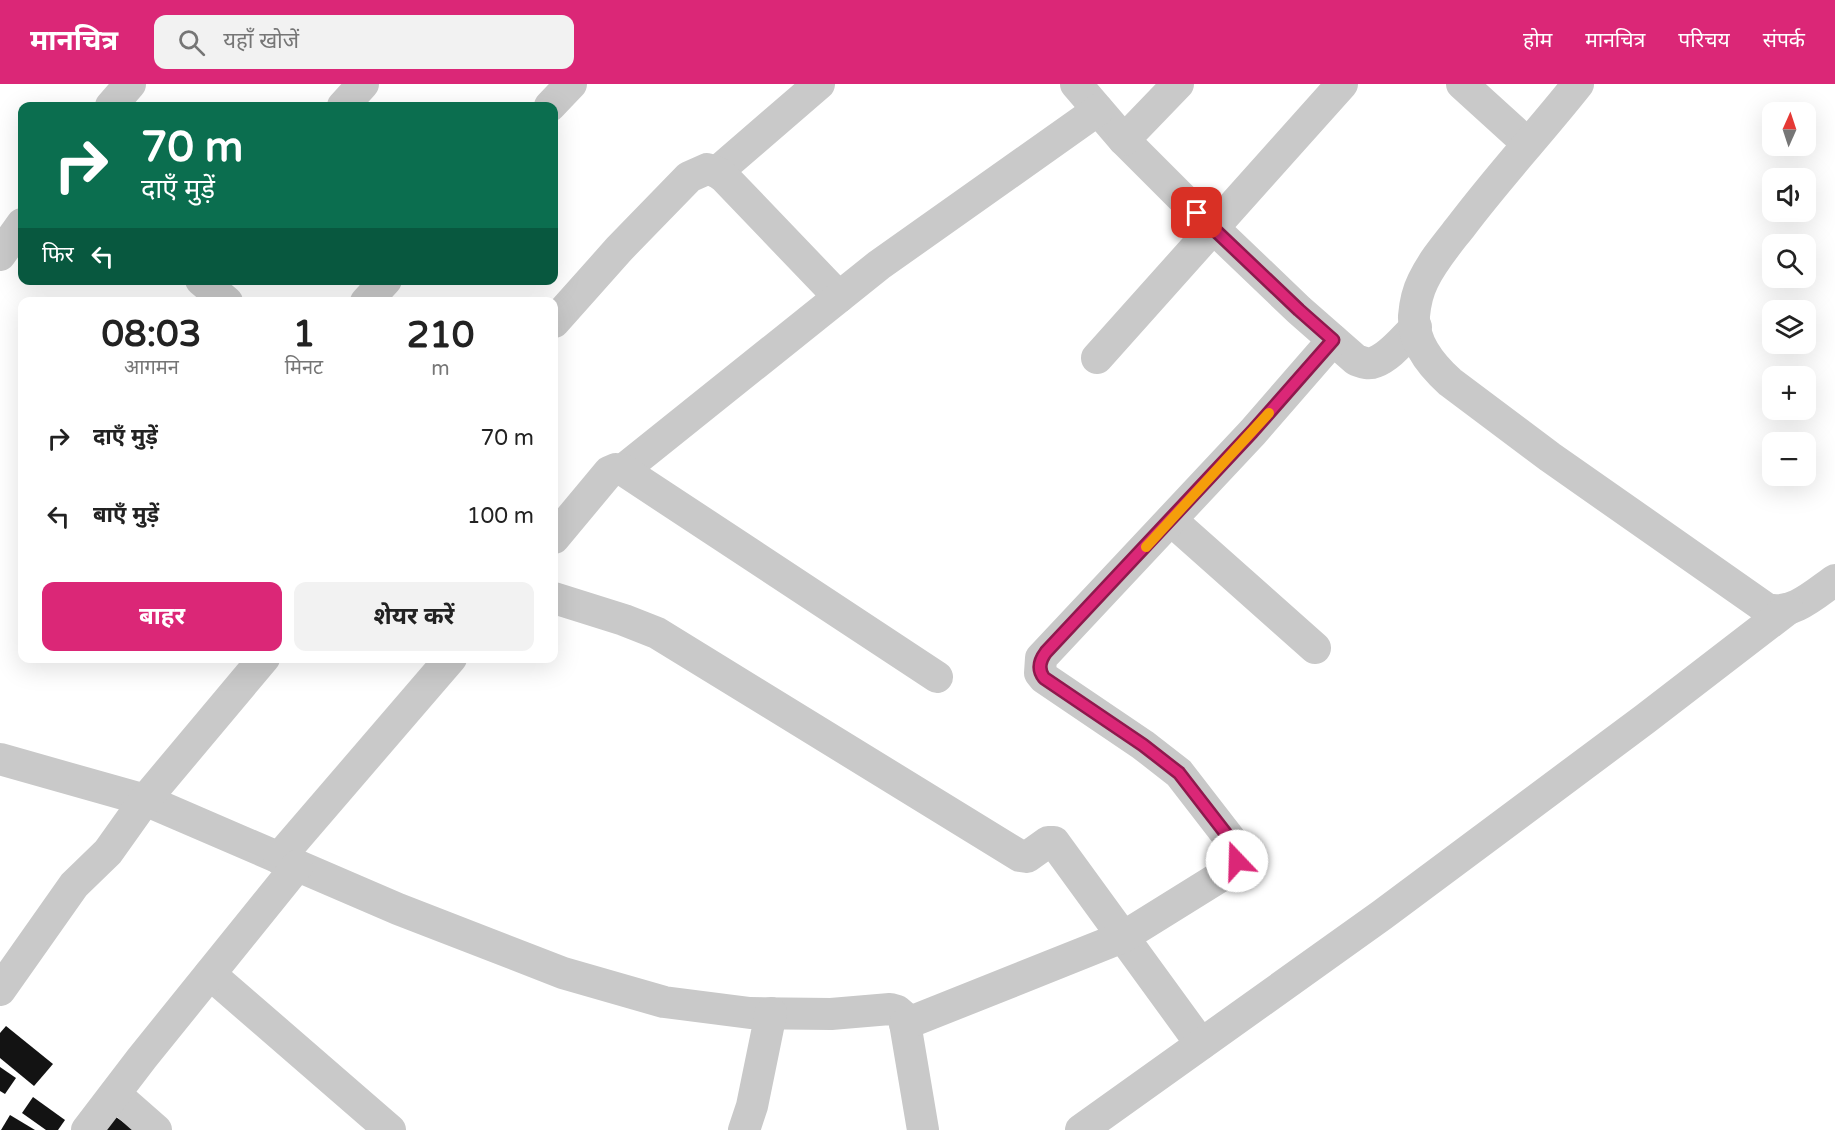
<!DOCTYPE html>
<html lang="hi">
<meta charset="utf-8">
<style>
:root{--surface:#fff;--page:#f2f2f2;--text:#222;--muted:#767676;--accent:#db2777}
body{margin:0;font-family:"Varela Round","Noto Sans Devanagari",sans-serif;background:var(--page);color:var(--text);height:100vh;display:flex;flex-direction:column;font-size:22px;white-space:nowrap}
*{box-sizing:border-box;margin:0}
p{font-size:20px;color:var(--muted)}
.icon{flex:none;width:33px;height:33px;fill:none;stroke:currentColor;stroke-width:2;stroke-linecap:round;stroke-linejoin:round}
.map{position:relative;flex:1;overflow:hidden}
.sheet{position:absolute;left:18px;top:213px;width:540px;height:366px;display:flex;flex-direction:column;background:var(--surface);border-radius:12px;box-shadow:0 6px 24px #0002}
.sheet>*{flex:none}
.hud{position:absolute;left:18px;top:18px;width:540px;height:183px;border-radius:12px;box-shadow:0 6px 24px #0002;background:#0b6e4f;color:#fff;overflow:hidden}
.needle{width:39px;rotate:3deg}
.fabs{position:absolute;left:1762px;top:18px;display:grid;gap:12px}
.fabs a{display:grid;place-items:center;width:54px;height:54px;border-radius:12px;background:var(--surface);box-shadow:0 6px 24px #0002;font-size:30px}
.pin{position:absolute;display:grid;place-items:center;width:51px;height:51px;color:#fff;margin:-26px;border-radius:12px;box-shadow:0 3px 9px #0006}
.me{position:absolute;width:66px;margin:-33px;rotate:339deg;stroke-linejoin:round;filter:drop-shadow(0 0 4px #0008)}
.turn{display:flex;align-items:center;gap:21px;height:126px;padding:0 24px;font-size:27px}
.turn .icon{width:78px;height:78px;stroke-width:2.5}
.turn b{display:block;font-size:42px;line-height:51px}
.then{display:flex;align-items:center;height:57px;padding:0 24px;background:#0003;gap:12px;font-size:22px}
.eta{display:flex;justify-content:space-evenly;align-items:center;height:102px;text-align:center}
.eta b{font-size:36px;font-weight:700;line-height:42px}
.primary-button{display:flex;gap:12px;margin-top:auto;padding:12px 24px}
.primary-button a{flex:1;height:69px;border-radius:12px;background:var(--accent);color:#fff;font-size:24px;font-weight:700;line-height:69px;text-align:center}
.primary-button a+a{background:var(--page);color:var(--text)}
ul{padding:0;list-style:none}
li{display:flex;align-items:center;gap:18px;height:78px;padding:0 24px}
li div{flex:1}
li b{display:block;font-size:22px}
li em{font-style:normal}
header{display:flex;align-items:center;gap:36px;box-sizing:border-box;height:84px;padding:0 30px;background:var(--accent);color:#fff}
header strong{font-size:28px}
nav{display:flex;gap:33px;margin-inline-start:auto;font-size:21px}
.search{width:420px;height:54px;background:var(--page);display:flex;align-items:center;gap:15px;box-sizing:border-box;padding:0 21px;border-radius:12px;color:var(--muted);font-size:22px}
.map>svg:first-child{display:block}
</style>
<header>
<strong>मानचित्र</strong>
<div class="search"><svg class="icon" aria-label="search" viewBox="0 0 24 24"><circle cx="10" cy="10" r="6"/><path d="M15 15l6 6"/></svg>यहाँ खोजें</div>
<nav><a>होम</a><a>मानचित्र</a><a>परिचय</a><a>संपर्क</a></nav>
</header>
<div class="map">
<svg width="1835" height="1046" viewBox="0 0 1835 1046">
<rect width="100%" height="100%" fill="#fff"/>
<g fill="#131313">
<path d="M6,942L53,980L34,1002L0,974V949Z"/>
<path d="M0,983L16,994L5,1010L0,1007Z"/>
<path d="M33,1013L65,1036L58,1046H46L22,1029Z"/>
<path d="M10,1031L35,1046H1Z"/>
<path d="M113,1031L135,1046H103Z"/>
</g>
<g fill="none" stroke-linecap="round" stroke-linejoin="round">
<g stroke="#c9c9c9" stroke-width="32">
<path d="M1076,0L1124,56L1182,114L1299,226L1356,276C1362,278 1368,281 1375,278C1391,272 1404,254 1416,243"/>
<path d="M1462,0L1528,60"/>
<path d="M1578,0C1540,48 1499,92 1462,141C1448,159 1433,176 1423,197C1418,207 1415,220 1414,232C1413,259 1431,281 1450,298L1550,373L1767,525C1792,532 1815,510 1835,496"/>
<path d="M111,22L130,0"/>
<path d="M343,22L363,0"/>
<path d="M550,22L571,0"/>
<path d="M1124,56L1178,0"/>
<path d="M717,88L819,0"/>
<path d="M0,171L22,140"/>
<path d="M201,196L227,218"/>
<path d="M366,218L386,196"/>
<path d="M554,238L619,165L689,93L707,85L717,88L724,93L839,213"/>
<path d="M1097,274L1342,0"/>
<path d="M623,386L879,181L1098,26"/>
<path d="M1171,436L1315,564"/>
<path d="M554,454L609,388L616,385L623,386L937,593"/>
<path d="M554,514L624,536L657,549L1020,772L1027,773L1048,758H1054L1201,960"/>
<path d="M0,675L145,716L398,825L563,889L664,918L750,929L831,930L890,925L897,927L904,933L923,1046"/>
<path d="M279,774L451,574"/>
<path d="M210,890L390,1046"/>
<path d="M0,906L74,801L108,768L145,716L264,574"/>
<path d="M905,940L1123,853L1234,784L1237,778V764L1179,689L1143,661L1044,594L1040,589L1041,574L1253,348L1333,256"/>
<path d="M115,1010L156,1046"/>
<path d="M87,1046L142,974L297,782"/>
<path d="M744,1046L752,1022L771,929"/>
<path d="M1081,1046L1382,831L1645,635L1788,525"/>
</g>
</g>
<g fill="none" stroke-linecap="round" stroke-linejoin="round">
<defs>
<path id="route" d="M1197,129L1299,226L1333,256L1252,348L1046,568C1040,576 1037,585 1044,594L1143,661L1179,689L1237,764V777"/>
</defs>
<use href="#route" stroke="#8e194d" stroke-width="15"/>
<use href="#route" stroke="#db2777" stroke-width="10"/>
<path stroke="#f59e0b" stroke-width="10" d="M1146,463L1269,329"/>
</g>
</svg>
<div class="fabs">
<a><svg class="needle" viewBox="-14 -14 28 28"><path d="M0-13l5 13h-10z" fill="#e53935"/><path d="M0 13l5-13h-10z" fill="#767676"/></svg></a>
<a><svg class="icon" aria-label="sound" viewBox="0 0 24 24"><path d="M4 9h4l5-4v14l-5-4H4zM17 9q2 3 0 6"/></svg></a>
<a><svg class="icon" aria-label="search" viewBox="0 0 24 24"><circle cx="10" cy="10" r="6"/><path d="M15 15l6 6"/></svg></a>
<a><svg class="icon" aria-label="layers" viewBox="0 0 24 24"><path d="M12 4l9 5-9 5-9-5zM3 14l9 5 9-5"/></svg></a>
<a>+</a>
<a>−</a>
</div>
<div class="pin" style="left:1197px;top:129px;background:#d93025"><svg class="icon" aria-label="arrive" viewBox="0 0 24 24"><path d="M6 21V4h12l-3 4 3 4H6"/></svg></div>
<svg class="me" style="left:1237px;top:777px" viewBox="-20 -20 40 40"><circle r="19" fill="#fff"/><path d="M0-13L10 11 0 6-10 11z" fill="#db2777"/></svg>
<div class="hud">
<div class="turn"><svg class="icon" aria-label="right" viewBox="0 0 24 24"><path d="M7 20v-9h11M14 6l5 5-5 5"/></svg><div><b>70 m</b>दाएँ मुड़ें</div></div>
<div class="then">फिर<svg class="icon" aria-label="left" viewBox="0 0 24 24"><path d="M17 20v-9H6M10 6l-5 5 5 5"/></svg></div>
</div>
<section class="sheet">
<div class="eta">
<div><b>08:03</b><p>आगमन</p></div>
<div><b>1</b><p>मिनट</p></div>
<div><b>210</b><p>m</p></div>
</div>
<ul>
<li><svg class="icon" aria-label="right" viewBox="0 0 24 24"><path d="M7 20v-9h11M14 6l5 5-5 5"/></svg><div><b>दाएँ मुड़ें</b></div><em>70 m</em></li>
<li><svg class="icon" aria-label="left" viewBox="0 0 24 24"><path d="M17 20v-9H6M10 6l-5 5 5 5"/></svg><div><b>बाएँ मुड़ें</b></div><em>100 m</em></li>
</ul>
<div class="primary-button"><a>बाहर</a><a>शेयर करें</a></div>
</section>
</div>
